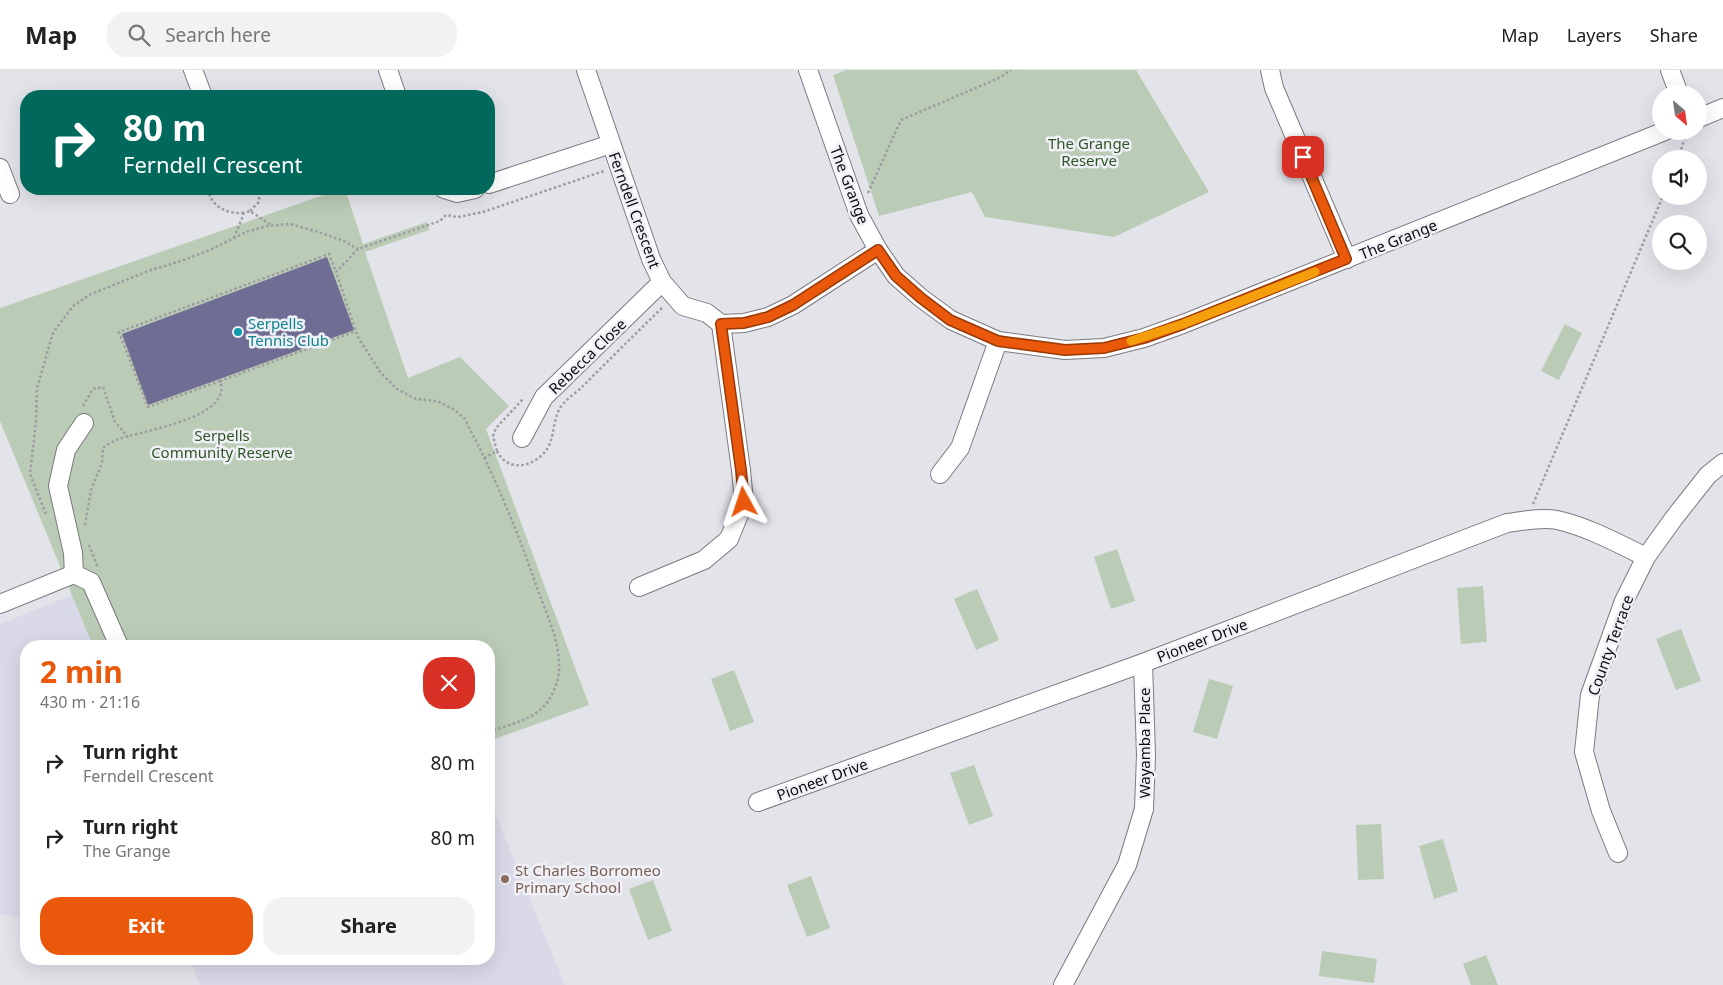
<!DOCTYPE html>
<meta charset="utf-8">
<style>
:root{--surface:#fff;--page:#f2f2f2;--text:#222;--muted:#767676;--line:#e0e0e0;--accent:#ea580c}
body{margin:0;font-family:"Noto Sans",sans-serif;background:var(--page);color:var(--text);height:100vh;display:flex;flex-direction:column;font-size:19px;white-space:nowrap}
*{box-sizing:border-box;margin:0}
p{font-size:16px;color:var(--muted)}
.icon{flex:none;width:28px;height:28px;fill:none;stroke:currentColor;stroke-width:2;stroke-linecap:round;stroke-linejoin:round}
.map{position:relative;flex:1;overflow:hidden}
.side{position:absolute;left:20px;top:570px;width:475px;height:325px;display:flex;flex-direction:column;background:var(--surface);border-radius:20px;box-shadow:0 5px 20px #0002}
.side>*{flex:none}
.guide{position:absolute;left:20px;top:20px;width:475px;height:105px;border-radius:20px;box-shadow:0 5px 20px #0002;background:#00695c;color:#fff;overflow:hidden}
.needle{width:32px;rotate:151deg}
.controls{position:absolute;left:1652px;top:15px;display:grid;gap:10px}
.controls a{display:grid;place-items:center;width:55px;height:55px;border-radius:50%;background:var(--surface);box-shadow:0 5px 20px #0002;font-size:25px}
.pin{position:absolute;display:grid;place-items:center;width:42px;height:42px;color:#fff;margin:-21px;border-radius:10px;box-shadow:0 2px 8px #0006}
.me{position:absolute;width:55px;margin:-28px;rotate:355deg;stroke-linejoin:round;filter:drop-shadow(0 0 4px #0008)}
.turn{display:flex;align-items:center;gap:18px;height:105px;padding:0 20px;font-size:22px}
.turn .icon{width:65px;height:65px;stroke-width:2.5}
.turn b{display:block;font-size:35px;line-height:42px}
.round{display:grid;place-items:center;flex:none;width:52px;height:52px;border-radius:20px;background:var(--page)}
.head{display:flex;align-items:center;justify-content:space-between;height:85px;padding:0 20px}
h1{font-size:30px;font-weight:700;line-height:38px;color:var(--accent)}
.primary-button{display:flex;gap:10px;margin-top:auto;padding:10px 20px}
.primary-button a{flex:1;height:58px;border-radius:20px;background:var(--accent);color:#fff;font-size:20px;font-weight:700;line-height:58px;text-align:center}
.primary-button a+a{background:var(--page);color:var(--text)}
ul{padding:0;list-style:none}
li{display:flex;align-items:center;gap:15px;height:75px;padding:0 20px}
li div{flex:1}
li b{display:block;font-size:19px}
li em{font-style:normal}
header{display:flex;align-items:center;gap:30px;box-sizing:border-box;height:70px;padding:0 25px;background:var(--surface);border-bottom:1px solid var(--line)}
header strong{font-size:24px}
nav{display:flex;gap:28px;margin-inline-start:auto;font-size:18px}
.search{width:350px;height:45px;background:var(--page);display:flex;align-items:center;gap:12px;box-sizing:border-box;padding:0 18px;border-radius:20px;color:var(--muted);font-size:19px}
.map>svg:first-child{display:block}
</style>
<header>
<strong>Map</strong>
<div class="search"><svg class="icon" aria-label="search" viewBox="0 0 24 24"><circle cx="10" cy="10" r="6"/><path d="M15 15l6 6"/></svg>Search here</div>
<nav><a>Map</a><a>Layers</a><a>Share</a></nav>
</header>
<div class="map">
<svg width="1723" height="915" viewBox="0 0 1723 915">
<rect width="100%" height="100%" fill="#e3e3ea"/>
<g fill="#d9d9e8">
<path d="M72,525L93,576H26V848L23,849L0,844V554Z"/>
<path d="M489,729L565,915H200L190,889H489Z"/>
</g>
<g fill="#baccb5">
<path d="M846,0H1136L1209,122L1114,167L985,147L972,122L879,146L833,5Z"/>
<path d="M341,119H345L363,174L427,152L429,160L365,182L408,308L460,287L509,336L486,359L589,635L489,671V576H93L0,351V238Z"/>
<path d="M1565,254L1582,263L1559,310L1541,301Z"/>
<path d="M1117,479L1135,531L1111,539L1094,487Z"/>
<path d="M1483,516L1487,572L1461,574L1457,518Z"/>
<path d="M977,519L999,570L976,580L954,529Z"/>
<path d="M1681,559L1701,611L1676,620L1656,569Z"/>
<path d="M734,600L754,652L730,661L711,609Z"/>
<path d="M1209,609L1233,616L1217,669L1193,662Z"/>
<path d="M974,695L993,746L969,755L950,703Z"/>
<path d="M1381,754L1384,809L1358,810L1356,755Z"/>
<path d="M1443,769L1458,821L1434,829L1419,776Z"/>
<path d="M811,806L830,858L807,867L787,815Z"/>
<path d="M653,810L672,861L648,870L629,819Z"/>
<path d="M1322,881L1377,889L1374,913L1319,906Z"/>
<path d="M1486,885L1498,915H1471L1463,894Z"/>
</g>
<path fill="#6f6d93" d="M327,187L354,260L148,335L122,264Z"/>
<g fill="none" stroke-linecap="round" stroke-linejoin="round">
<defs>
<g id="minor">
<path d="M193,0L203,26"/>
<path d="M388,0L397,26"/>
<path d="M586,0L651,189L662,212L683,236L707,243L721,254L744,253L768,247L793,235L878,180"/>
<path d="M808,0L859,145L878,180L896,206L921,228L951,250L998,271L1065,280L1104,278L1144,268L1183,254L1665,61"/>
<path d="M1270,0L1274,18L1347,189"/>
<path d="M1670,0L1679,24"/>
<path d="M1699,48L1723,38"/>
<path d="M0,98L10,124"/>
<path d="M489,114L611,74"/>
<path d="M444,119L457,123L475,119"/>
<path d="M522,368L544,327L662,212"/>
<path d="M940,404L960,378L998,271"/>
<path d="M74,504L73,483L58,416L66,380L84,353"/>
<path d="M639,517L704,490L729,469L744,432L741,400L721,254"/>
<path d="M0,534L74,504L91,512L119,576"/>
<path d="M758,732L1143,593L1507,453C1522,451 1541,447 1557,450C1588,457 1617,473 1646,487"/>
<path d="M1618,783L1601,741L1584,682L1590,625L1624,531L1646,487L1674,448L1708,405L1723,393"/>
<path d="M1063,915L1127,795L1144,739L1146,685L1143,593"/>
</g>
</defs>
<use href="#minor" stroke="#7a7a81" stroke-width="20"/>
<g stroke="#9c9ca1" stroke-width="2.5" stroke-dasharray="2.5 2.5" stroke-linecap="butt">
<path d="M1678,89L1687,61"/>
<path d="M208,119C211,137 227,144 244,143"/>
<path d="M868,123L901,50L999,8L1011,0"/>
<path d="M250,141L258,133L261,119"/>
<path d="M234,168L244,143L250,141L271,155"/>
<path d="M220,311L148,337L119,262L329,184L336,202"/>
<path d="M83,336L93,319L103,317L115,352L128,367"/>
<path d="M497,381C504,395 518,399 532,392C558,378 549,361 559,340C563,331 576,323 583,316C609,290 635,264 662,238L661,237"/>
<path d="M484,388L497,381L493,366L496,358L523,329"/>
<path d="M1533,434L1663,126"/>
<path d="M46,444L30,404L36,351L37,318L53,263L73,236L91,224L151,200L181,191L210,180L246,162L268,156L290,154L318,162L344,171L358,179"/>
<path d="M85,455L91,420L102,393L103,378C107,375 112,372 116,370C140,361 215,351 221,322C222,319 221,314 220,311L356,261"/>
<path d="M89,475L98,498"/>
<path d="M489,662C510,654 539,649 550,628C555,619 559,609 559,599C560,574 549,549 540,526C519,465 495,405 464,348L453,339L437,331L416,329L397,319L380,302L358,267L336,202L358,179L440,151L446,145L458,147L483,142L604,101"/>
</g>
<use href="#minor" stroke="#fff" stroke-width="18"/>
</g>
<g fill="none" stroke-linecap="round" stroke-linejoin="round">
<defs>
<path id="route" d="M744,432L741,400L721,254L744,253L768,247L793,235L878,180L896,206L921,228L950,250L998,271L1065,280L1104,278L1144,268L1183,254L1346,189L1303,87"/>
</defs>
<use href="#route" stroke="#983908" stroke-width="12"/>
<use href="#route" stroke="#ea580c" stroke-width="9"/>
<path stroke="#f59e0b" stroke-width="9" d="M1131,271L1183,254L1315,202"/>
</g>
<circle fill="#0f9aa8" stroke="#f0f0f7" stroke-width="2" cx="238" cy="262" r="5"/>
<circle fill="#8d6e63" stroke="#f0f0f7" stroke-width="2" cx="505" cy="809" r="5"/>
<g text-anchor="middle" dominant-baseline="central" stroke-width="5" stroke-linejoin="round" paint-order="stroke">
<g font-size="15" fill="#2f5524" stroke="#f0f0f7">
<text x="1089" y="73">The Grange<tspan x="1089" dy="17">Reserve</tspan></text>
<text x="222" y="365">Serpells<tspan x="222" dy="17">Community Reserve</tspan></text>
</g>
<g font-size="15" fill="#0c0c0f" stroke="#f0f0f7">
<text transform="translate(850 115) rotate(69)">The Grange</text>
<text transform="translate(635 140) rotate(70)">Ferndell Crescent</text>
<text transform="translate(1398 169) rotate(-22)">The Grange</text>
<text transform="translate(587 286) rotate(-44)">Rebecca Close</text>
<text transform="translate(1202 570) rotate(-21)">Pioneer Drive</text>
<text transform="translate(1610 575) rotate(-70)">County Terrace</text>
<text transform="translate(1144 673) rotate(-90)">Wayamba Place</text>
<text transform="translate(822 709) rotate(-20)">Pioneer Drive</text>
</g>
<g font-size="15" fill="#0d838f" stroke="#f0f0f7" text-anchor="start">
<text x="248" y="253">Serpells<tspan x="248" dy="17">Tennis Club</tspan></text>
</g>
<g font-size="15" fill="#785e54" stroke="#f0f0f7" text-anchor="start">
<text x="515" y="800">St Charles Borromeo<tspan x="515" dy="17">Primary School</tspan></text>
</g>
</g>
</svg>
<div class="controls">
<a><svg class="needle" viewBox="-14 -14 28 28"><path d="M0-13l5 13h-10z" fill="#e53935"/><path d="M0 13l5-13h-10z" fill="#767676"/></svg></a>
<a><svg class="icon" aria-label="sound" viewBox="0 0 24 24"><path d="M4 9h4l5-4v14l-5-4H4zM17 9q2 3 0 6"/></svg></a>
<a><svg class="icon" aria-label="search" viewBox="0 0 24 24"><circle cx="10" cy="10" r="6"/><path d="M15 15l6 6"/></svg></a>
</div>
<div class="pin" style="left:1303px;top:87px;background:#d93025"><svg class="icon" aria-label="arrive" viewBox="0 0 24 24"><path d="M6 21V4h12l-3 4 3 4H6"/></svg></div>
<svg class="me" style="left:744px;top:432px" viewBox="-20 -20 40 40"><path d="M0-17L14 15 0 8-14 15z" fill="#ea580c" stroke="#fff" stroke-width="4"/></svg>
<div class="guide">
<div class="turn"><svg class="icon" aria-label="right" viewBox="0 0 24 24"><path d="M7 20v-9h11M14 6l5 5-5 5"/></svg><div><b>80 m</b>Ferndell Crescent</div></div>
</div>
<section class="side">
<div class="head"><div><h1>2 min</h1><p>430 m · 21:16</p></div><a class="round" style="background:#d93025;color:#fff"><svg class="icon" aria-label="close" viewBox="0 0 24 24"><path d="M6 6l12 12M18 6L6 18"/></svg></a></div>
<ul>
<li><svg class="icon" aria-label="right" viewBox="0 0 24 24"><path d="M7 20v-9h11M14 6l5 5-5 5"/></svg><div><b>Turn right</b><p>Ferndell Crescent</p></div><em>80 m</em></li>
<li><svg class="icon" aria-label="right" viewBox="0 0 24 24"><path d="M7 20v-9h11M14 6l5 5-5 5"/></svg><div><b>Turn right</b><p>The Grange</p></div><em>80 m</em></li>
</ul>
<div class="primary-button"><a>Exit</a><a>Share</a></div>
</section>
</div>
